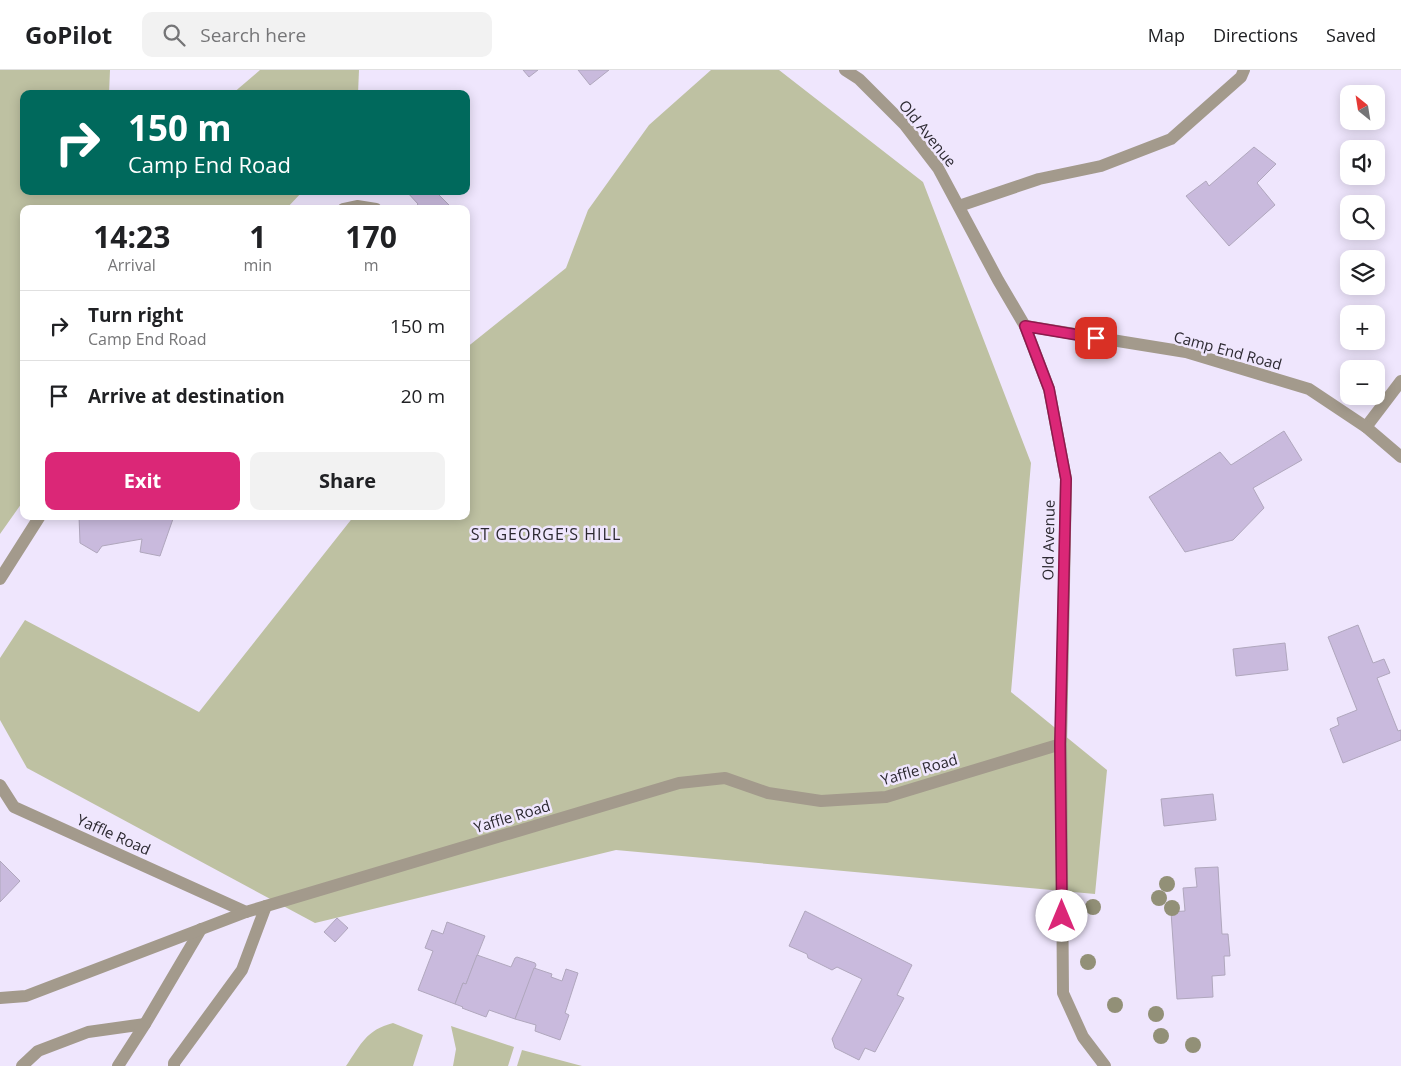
<!DOCTYPE html>
<meta charset="utf-8">
<style>
:root{--surface:#fff;--page:#f2f2f2;--text:#202124;--muted:#757577;--line:#e0e0e0;--accent:#db2777}
body{margin:0;font-family:"Open Sans",sans-serif;background:var(--page);color:var(--text);height:100vh;display:flex;flex-direction:column;font-size:19px;white-space:nowrap}
*{box-sizing:border-box;margin:0}
p{font-size:16px;color:var(--muted)}
.icon{flex:none;width:28px;height:28px;fill:none;stroke:currentColor;stroke-width:2;stroke-linecap:round;stroke-linejoin:round}
.map{position:relative;flex:1;overflow:hidden}
.sheet{position:absolute;left:20px;top:135px;width:450px;height:315px;display:flex;flex-direction:column;background:var(--surface);border-radius:10px;box-shadow:0 2px 12px #0003}
.sheet>*{flex:none}
.guide{position:absolute;left:20px;top:20px;width:450px;height:105px;border-radius:10px;box-shadow:0 2px 12px #0003;background:#00695c;color:#fff;overflow:hidden}
.needle{width:32px;rotate:330deg}
.buttons{position:absolute;left:1340px;top:15px;display:grid;gap:10px}
.buttons a{display:grid;place-items:center;width:45px;height:45px;border-radius:10px;background:var(--surface);box-shadow:0 2px 12px #0003;font-size:25px}
.pin{position:absolute;display:grid;place-items:center;width:42px;height:42px;color:#fff;margin:-21px;border-radius:10px;box-shadow:0 2px 8px #0006}
.me{position:absolute;width:55px;margin:-28px;rotate:0deg;stroke-linejoin:round;filter:drop-shadow(0 0 4px #0008)}
.turn{display:flex;align-items:center;gap:18px;height:105px;padding:0 25px;font-size:22px}
.turn .icon{width:65px;height:65px;stroke-width:2.5}
.turn b{display:block;font-size:35px;line-height:42px}
.eta{display:flex;justify-content:space-evenly;align-items:center;height:85px;text-align:center}
.eta b{font-size:30px;font-weight:700;line-height:35px}
.cta{display:flex;gap:10px;margin-top:auto;padding:10px 25px}
.cta a{flex:1;height:58px;border-radius:10px;background:var(--accent);color:#fff;font-size:20px;font-weight:700;line-height:58px;text-align:center}
.cta a+a{background:var(--page);color:var(--text)}
ul{padding:0;list-style:none}
li{display:flex;align-items:center;gap:15px;height:70px;padding:0 25px;border-top:1px solid var(--line)}
li div{flex:1}
li b{display:block;font-size:19px}
li em{font-style:normal}
header{display:flex;align-items:center;gap:30px;box-sizing:border-box;height:70px;padding:0 25px;background:var(--surface);border-bottom:1px solid var(--line)}
header strong{font-size:24px}
nav{display:flex;gap:28px;margin-inline-start:auto;font-size:18px}
.search{width:350px;height:45px;background:var(--page);display:flex;align-items:center;gap:12px;box-sizing:border-box;padding:0 18px;border-radius:10px;color:var(--muted);font-size:19px}
.map>svg:first-child{display:block}
</style>
<header>
<strong>GoPilot</strong>
<div class="search"><svg class="icon" aria-label="search" viewBox="0 0 24 24"><circle cx="10" cy="10" r="6"/><path d="M15 15l6 6"/></svg>Search here</div>
<nav><a>Map</a><a>Directions</a><a>Saved</a></nav>
</header>
<div class="map">
<svg width="1401" height="996" viewBox="0 0 1401 996">
<rect width="100%" height="100%" fill="#efe6fd"/>
<g fill="#bec1a2">
<path d="M0,0H110L109,24H24V121H303L286,139H24V430L0,464Z"/>
<path d="M260,0H359L358,24H232Z"/>
<path d="M711,0H779L923,112L1031,393L1011,622L1107,700L1095,824L616,780L315,853L27,698L0,650V588L25,550L199,642L354,446H466V278L566,198L588,140L649,55Z"/>
<path d="M393,953L423,965L413,996H346C361,974 366,960 393,953Z"/>
<path d="M451,956L514,977L508,996H453L456,979Z"/>
<path d="M522,980L582,996H517Z"/>
</g>
<g fill="#c9badd" stroke="#b0a7bd">
<path d="M523,0H538L529,7Z"/>
<path d="M578,0H609L590,15Z"/>
<path d="M1254,77L1276,94L1257,113L1275,135L1229,176L1186,126L1206,111L1209,116Z"/>
<path d="M406,121H435L453,139H414L418,134Z"/>
<path d="M1284,361L1302,390L1253,418L1264,438L1233,470L1185,482L1149,427L1220,382L1231,395Z"/>
<path d="M79,446H174L160,486L140,482L142,469L102,476L97,483L80,473Z"/>
<path d="M1358,555L1373,593L1384,589L1390,603L1377,608L1398,661L1401,660V670L1343,693L1330,659L1339,655L1337,648L1357,640L1328,567Z"/>
<path d="M1285,573L1288,600L1236,606L1233,579Z"/>
<path d="M1213,724L1216,750L1164,756L1161,729Z"/>
<path d="M0,791L20,811L0,832Z"/>
<path d="M1218,797L1222,864H1228L1230,886H1224L1225,905L1212,906L1213,927L1177,929L1171,842L1185,841L1183,818L1197,817L1195,798Z"/>
<path d="M805,841L912,895L897,925L904,928L875,982L865,978L859,990L835,978L832,969L862,909L837,897L832,900L808,888L807,884L789,876Z"/>
<path d="M337,848L348,858L335,872L324,862Z"/>
<path d="M447,852L485,866L466,914L463,913L455,934L418,920L433,881L425,878L432,860L443,864Z"/>
<path d="M477,885L511,897L515,888L517,887L535,893L536,895L515,949L489,940L486,947L462,938L463,937L455,934L463,913L466,914Z"/>
<path d="M534,898L552,904L551,907L562,911L566,899L578,903L565,943L569,945L560,970L535,961L536,955L515,949Z"/>
</g>
<g fill="none" stroke-linecap="round" stroke-linejoin="round">
<g stroke="#a39a8c" stroke-width="12">
<path d="M343,139L357,136L376,139"/>
<path d="M1366,357L1401,311"/>
<path d="M22,996L38,981L88,962L145,954"/>
<path d="M118,996L145,954L201,859"/>
<path d="M174,996V993L242,900L266,836"/>
</g>
<g stroke="#a39a8c" stroke-width="12">
<path d="M845,0L859,9L905,55L938,98L998,210L1025,256L1049,319L1066,409L1061,674L1063,923L1083,967L1105,996"/>
<path d="M959,136L1039,109L1101,96L1171,69L1241,7L1244,0"/>
<path d="M1025,256L1186,282L1309,319L1366,357L1401,387"/>
<path d="M0,509L40,446"/>
<path d="M0,715L14,737L246,842L679,713L725,708L768,723L821,731L886,727L1061,674"/>
<path d="M0,928L26,926L246,842"/>
</g>
</g>
<g fill="#929077">
<circle cx="1167" cy="814" r="8"/>
<circle cx="1159" cy="828" r="8"/>
<circle cx="1093" cy="837" r="8"/>
<circle cx="1172" cy="838" r="8"/>
<circle cx="1072" cy="852" r="8"/>
<circle cx="1088" cy="892" r="8"/>
<circle cx="1115" cy="935" r="8"/>
<circle cx="1156" cy="944" r="8"/>
<circle cx="1161" cy="966" r="8"/>
<circle cx="1193" cy="975" r="8"/>
</g>
<g fill="none" stroke-linecap="round" stroke-linejoin="round">
<defs>
<path id="route" d="M1062,846L1060,674L1066,409L1049,319L1025,256L1096,268"/>
</defs>
<use href="#route" stroke="#8e194d" stroke-width="12"/>
<use href="#route" stroke="#db2777" stroke-width="9"/>
</g>
<g text-anchor="middle" dominant-baseline="central" stroke-width="5" stroke-linejoin="round" paint-order="stroke">
<g font-size="15" fill="#2c2931" stroke="#efe6fd">
<text transform="translate(928 63) rotate(51)">Old Avenue</text>
<text transform="translate(1228 280) rotate(15)">Camp End Road</text>
<text transform="translate(1048 470) rotate(-89)">Old Avenue</text>
<text transform="translate(919 699) rotate(-16)">Yaffle Road</text>
<text transform="translate(512 746) rotate(-17)">Yaffle Road</text>
<text transform="translate(114 764) rotate(24)">Yaffle Road</text>
</g>
<g font-size="16" letter-spacing="1" fill="#2c2931" stroke="#efe6fd">
<text x="546" y="464">ST GEORGE'S HILL</text>
</g>
</g>
</svg>
<div class="buttons">
<a><svg class="needle" viewBox="-14 -14 28 28"><path d="M0-13l5 13h-10z" fill="#e53935"/><path d="M0 13l5-13h-10z" fill="#757577"/></svg></a>
<a><svg class="icon" aria-label="sound" viewBox="0 0 24 24"><path d="M4 9h4l5-4v14l-5-4H4zM17 9q2 3 0 6"/></svg></a>
<a><svg class="icon" aria-label="search" viewBox="0 0 24 24"><circle cx="10" cy="10" r="6"/><path d="M15 15l6 6"/></svg></a>
<a><svg class="icon" aria-label="layers" viewBox="0 0 24 24"><path d="M12 4l9 5-9 5-9-5zM3 14l9 5 9-5"/></svg></a>
<a>+</a>
<a>−</a>
</div>
<div class="pin" style="left:1096px;top:268px;background:#d93025"><svg class="icon" aria-label="arrive" viewBox="0 0 24 24"><path d="M6 21V4h12l-3 4 3 4H6"/></svg></div>
<svg class="me" style="left:1062px;top:846px" viewBox="-20 -20 40 40"><circle r="19" fill="#fff"/><path d="M0-13L10 11 0 6-10 11z" fill="#db2777"/></svg>
<div class="guide">
<div class="turn"><svg class="icon" aria-label="right" viewBox="0 0 24 24"><path d="M7 20v-9h11M14 6l5 5-5 5"/></svg><div><b>150 m</b>Camp End Road</div></div>
</div>
<section class="sheet">
<div class="eta">
<div><b>14:23</b><p>Arrival</p></div>
<div><b>1</b><p>min</p></div>
<div><b>170</b><p>m</p></div>
</div>
<ul>
<li><svg class="icon" aria-label="right" viewBox="0 0 24 24"><path d="M7 20v-9h11M14 6l5 5-5 5"/></svg><div><b>Turn right</b><p>Camp End Road</p></div><em>150 m</em></li>
<li><svg class="icon" aria-label="arrive" viewBox="0 0 24 24"><path d="M6 21V4h12l-3 4 3 4H6"/></svg><div><b>Arrive at destination</b></div><em>20 m</em></li>
</ul>
<div class="cta"><a>Exit</a><a>Share</a></div>
</section>
</div>
